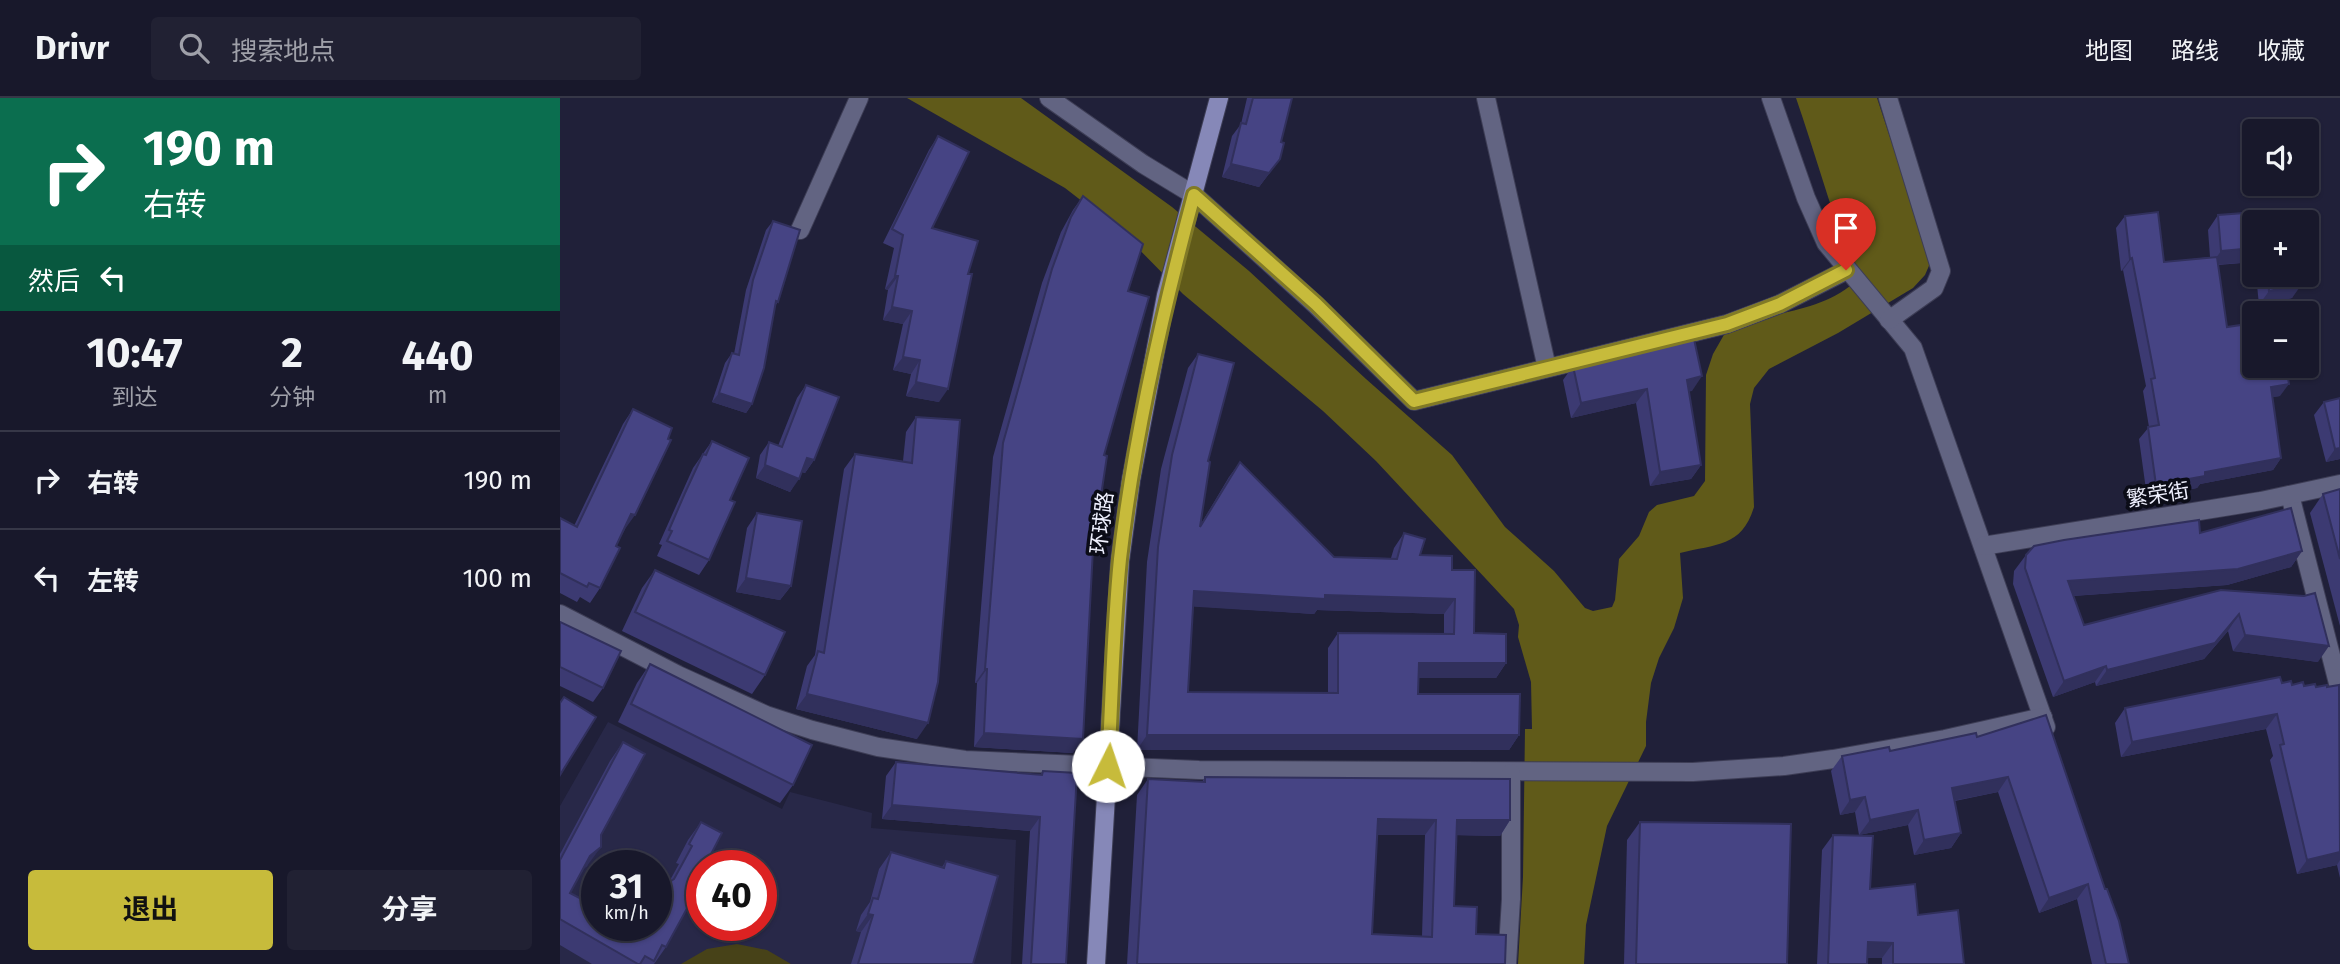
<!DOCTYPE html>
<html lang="zh">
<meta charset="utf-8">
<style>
:root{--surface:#18182b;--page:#212133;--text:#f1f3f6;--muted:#9fa0a9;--line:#363747;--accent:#c7bb3b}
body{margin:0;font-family:"Fira Sans","Noto Sans SC",sans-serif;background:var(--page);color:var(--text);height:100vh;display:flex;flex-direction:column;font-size:26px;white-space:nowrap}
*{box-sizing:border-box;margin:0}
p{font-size:23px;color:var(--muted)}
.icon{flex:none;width:38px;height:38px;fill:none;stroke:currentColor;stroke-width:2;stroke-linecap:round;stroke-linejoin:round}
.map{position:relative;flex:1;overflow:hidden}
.drawer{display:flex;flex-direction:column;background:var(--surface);width:560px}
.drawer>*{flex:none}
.top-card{background:#0b6e4f;color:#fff;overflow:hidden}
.buttons{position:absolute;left:1682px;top:21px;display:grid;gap:14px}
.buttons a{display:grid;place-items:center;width:77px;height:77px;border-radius:7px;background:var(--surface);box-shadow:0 2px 5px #0004,0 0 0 2px var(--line);font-size:35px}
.speed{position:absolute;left:21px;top:752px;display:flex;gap:14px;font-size:35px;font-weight:700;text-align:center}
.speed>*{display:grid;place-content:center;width:91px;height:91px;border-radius:50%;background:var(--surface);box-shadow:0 2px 5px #0004,0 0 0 2px var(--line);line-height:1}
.speed small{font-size:18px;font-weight:400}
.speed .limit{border:10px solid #d22;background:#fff;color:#111}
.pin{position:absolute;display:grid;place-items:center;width:60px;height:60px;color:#fff;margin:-72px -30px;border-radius:50% 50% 50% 0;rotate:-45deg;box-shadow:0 0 7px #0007}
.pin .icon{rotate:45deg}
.me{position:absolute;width:77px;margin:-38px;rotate:4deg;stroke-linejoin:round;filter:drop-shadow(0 0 5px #0008)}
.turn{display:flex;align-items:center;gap:24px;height:147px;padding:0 28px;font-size:32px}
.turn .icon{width:91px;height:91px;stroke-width:2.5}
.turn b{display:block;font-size:49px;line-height:60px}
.then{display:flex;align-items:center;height:66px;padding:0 28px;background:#0003;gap:14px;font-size:26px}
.eta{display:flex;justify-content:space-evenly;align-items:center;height:119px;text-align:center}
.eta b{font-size:42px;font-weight:700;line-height:49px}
.action{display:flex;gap:14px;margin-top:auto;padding:14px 28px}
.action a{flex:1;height:80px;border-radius:7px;background:var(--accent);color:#111;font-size:28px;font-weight:700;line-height:80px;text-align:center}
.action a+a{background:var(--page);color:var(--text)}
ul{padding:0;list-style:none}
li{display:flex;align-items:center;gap:21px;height:98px;padding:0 28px;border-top:2px solid var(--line)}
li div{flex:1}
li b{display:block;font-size:26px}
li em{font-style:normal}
header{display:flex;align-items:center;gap:42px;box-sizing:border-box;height:98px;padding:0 35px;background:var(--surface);border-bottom:2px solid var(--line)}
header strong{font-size:33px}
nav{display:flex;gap:38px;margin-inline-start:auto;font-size:24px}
.search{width:490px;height:63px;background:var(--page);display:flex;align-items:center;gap:18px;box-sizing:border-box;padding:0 24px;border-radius:7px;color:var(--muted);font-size:26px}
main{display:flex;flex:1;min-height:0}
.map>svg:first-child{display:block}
</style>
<header>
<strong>Drivr</strong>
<div class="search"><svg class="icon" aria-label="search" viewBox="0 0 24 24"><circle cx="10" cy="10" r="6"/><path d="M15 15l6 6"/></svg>搜索地点</div>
<nav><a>地图</a><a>路线</a><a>收藏</a></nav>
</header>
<main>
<section class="drawer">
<div class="top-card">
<div class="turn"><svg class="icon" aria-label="right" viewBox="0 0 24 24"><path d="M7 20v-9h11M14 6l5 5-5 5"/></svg><div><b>190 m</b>右转</div></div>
<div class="then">然后<svg class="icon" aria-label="left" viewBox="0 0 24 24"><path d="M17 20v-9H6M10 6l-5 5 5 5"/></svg></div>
</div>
<div class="eta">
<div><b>10:47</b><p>到达</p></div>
<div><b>2</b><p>分钟</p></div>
<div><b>440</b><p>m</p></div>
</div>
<ul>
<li><svg class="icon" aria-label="right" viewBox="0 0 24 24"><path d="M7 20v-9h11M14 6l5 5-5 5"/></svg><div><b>右转</b></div><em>190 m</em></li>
<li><svg class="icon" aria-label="left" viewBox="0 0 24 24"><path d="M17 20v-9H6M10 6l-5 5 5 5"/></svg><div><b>左转</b></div><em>100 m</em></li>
</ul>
<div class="action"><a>退出</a><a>分享</a></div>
</section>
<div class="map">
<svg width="1780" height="866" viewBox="0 0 1780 866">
<rect width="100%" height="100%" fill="#202039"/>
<path fill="#282848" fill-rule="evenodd" d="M48,624L222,711L230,694L312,715L311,730L456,742L451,866H0V708ZM37,768H96V828H37ZM142,768H201V828H142Z"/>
<path fill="#474218" d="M177,846L207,852L231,866H121L147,851Z"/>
<path fill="#605a19" d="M347,0H461L612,109L689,173L806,281L892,357L945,429L994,473L1025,510L1033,513L1052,509L1055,502L1059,461L1079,438L1089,414L1097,407L1134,398L1145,383L1146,277L1153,256L1165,235C1207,211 1262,217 1298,181C1273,122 1257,60 1236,0H1317L1371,163L1365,177L1353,190L1278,235L1209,271L1194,290L1190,306L1194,409C1182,449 1156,446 1120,455L1123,500L1114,530L1099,560L1091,585L1086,624V648L1047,728L1026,827L1024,866H958L963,779L965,631H972L971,584L958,539L959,527L954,511L816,363L763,313L623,196L563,135L505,90Z"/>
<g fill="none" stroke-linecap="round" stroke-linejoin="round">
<defs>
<g id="street">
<path d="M489,0L583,66L634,97L756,207L854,303L1167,226L1220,206L1287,172"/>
<path d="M926,0L987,270"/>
<path d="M1211,0L1246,100L1266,145L1353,250L1486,629"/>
<path d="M1328,0L1381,173L1374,190L1329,222"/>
<path d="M240,132L299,0"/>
<path d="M1730,397L1780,593"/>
<path d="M1423,448L1701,403L1780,386"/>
<path d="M0,516L118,577L206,617L252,632L318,649L405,662L639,672L1133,674L1224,668L1273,661L1385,641L1483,619"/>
<path d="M947,866L951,801V675"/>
</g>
<path id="secondary" d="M536,866L560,463L571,382L606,197L659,0"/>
</defs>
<use href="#street" stroke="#3d3d55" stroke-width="20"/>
<use href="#secondary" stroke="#3d3d55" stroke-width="20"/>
<use href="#street" stroke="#626482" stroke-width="18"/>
<use href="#secondary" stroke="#8688b8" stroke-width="18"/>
</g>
<g fill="#3c3a72" fill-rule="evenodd">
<path d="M687,0H732L721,44L720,61L699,89L662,79L672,38L681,26Z"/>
<path d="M378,38L372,130L408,176L379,304L346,298L351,276L333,272L343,226L323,222L328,192L325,191L334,150L323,145L369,52Z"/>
<path d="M523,98L568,193L544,357L533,451L513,655L414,649L417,585H415L433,359L482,185L501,134L513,112Z"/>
<path d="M1658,117L1694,124V164L1658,167L1667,229L1720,298L1712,299L1721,360L1713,372L1640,386L1637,390L1587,399L1579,341L1589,329L1583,293L1586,288L1563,172L1561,173L1556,130L1565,118L1604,164L1650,159L1648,132Z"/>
<path d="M213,123L218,204L215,208L192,306L186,315L152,304L165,265L172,255L174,256L186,192L206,132Z"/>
<path d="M1696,177H1742L1732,200L1699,207Z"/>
<path d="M638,256L648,363L641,426L669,379L680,364L774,459L831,460L834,450L844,435L860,457L892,472L914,535L946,565L936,580H858V596L959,637L949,652H577L587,464L601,371L628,270ZM633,508L754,516L757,512L884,516V536L778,535L768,550V595L628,594Z"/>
<path d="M1013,268L1132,293H1129L1141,367L1131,381L1090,388L1076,305L1011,320L1003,282Z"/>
<path d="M246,287L254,362L245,375L242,374L230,394L196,380L200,357L209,344L218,348L237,300Z"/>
<path d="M1764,304L1780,361L1766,364L1754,317Z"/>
<path d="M73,311L65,431L56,448L40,490L30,505L20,499L17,504L0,495V420L14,428L63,326Z"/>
<path d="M356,319L357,641L236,611L247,568L255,557L284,371L295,356L343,363L346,334Z"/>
<path d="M152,343L170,402L149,462L139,477L97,458L102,447L99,446L133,370Z"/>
<path d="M1780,391V528L1750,415L1763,396Z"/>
<path d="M197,415L231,488L220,502L176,494L187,430Z"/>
<path d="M1640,435L1742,453L1731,469L1667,487L1513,498L1524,527L1744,498L1758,564L1673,553L1668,533L1644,561L1536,588L1535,584L1493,599L1453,486L1454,473L1466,457Z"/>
<path d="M95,472L205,577L192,596L62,533L82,490Z"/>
<path d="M0,524L43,590L33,604L0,588Z"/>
<path d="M90,566L233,687L220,705L58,624L77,585Z"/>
<path d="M1722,585L1756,589H1780V780L1777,767L1737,776L1710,662L1713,658L1706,631L1561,659L1555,625L1565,610Z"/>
<path d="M1486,617L1569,866H1532L1517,801L1479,815L1438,694L1395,703L1401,735L1391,750L1354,757L1348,727L1299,737L1295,714L1280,717L1271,673L1282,658L1330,653L1417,639Z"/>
<path d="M63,644L41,737L27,768L22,772L10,795L82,834L85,828H96V800L106,786L109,784L119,766L116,765L128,742L141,724L150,758L106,849L94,866H32L0,847V756L50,663Z"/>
<path d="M336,664L480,677L483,673L506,866H462L470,733L322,721L326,678Z"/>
<path d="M645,679L950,722L940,738L897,737L894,808L916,836L945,866H567L577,697L588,681L642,684ZM817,737H865L862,838L812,836Z"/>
<path d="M1080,724L1227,866H1064L1067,742Z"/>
<path d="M1273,737L1310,791L1358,817L1404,866H1322V860H1307V866H1257L1262,752Z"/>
<path d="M331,754L382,769L386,763L413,866H291L301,834L296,833L301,817L310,804L319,771Z"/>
</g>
<g fill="#31305c">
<path d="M720,61L699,89L662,79L671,66Z"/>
<path d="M1694,150V164L1651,167L1661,153Z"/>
<path d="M1572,160L1563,172L1561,173L1570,161Z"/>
<path d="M335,178H338L328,192L325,191Z"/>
<path d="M1742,186L1732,200L1699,207L1709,193Z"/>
<path d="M332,209L352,213L343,226L323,222Z"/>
<path d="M343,259L360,262L351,276L333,272Z"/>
<path d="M1142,278L1132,293L1117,296L1127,282Z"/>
<path d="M356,284L388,291L379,304L346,298Z"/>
<path d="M1729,286L1720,298L1702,301L1711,289Z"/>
<path d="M1087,291L1076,305L1011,320L1021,305Z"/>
<path d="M159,295L192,306L186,315L152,304Z"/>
<path d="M1780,350V361L1766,364L1775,351Z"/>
<path d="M247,360L254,362L245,375L238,373Z"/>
<path d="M1721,360L1713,372L1640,386L1637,390L1587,399L1596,387L1645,374Z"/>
<path d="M205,367L239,381L230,394L196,380Z"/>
<path d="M1141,367L1131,381L1090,388L1100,374Z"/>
<path d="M71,416L75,417L65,431L61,430Z"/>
<path d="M1742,453L1731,469L1667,487L1497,499L1508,483Z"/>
<path d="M186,480L231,488L220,502L176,494Z"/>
<path d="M634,493L765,497L895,501L884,516L757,512L754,516L623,508Z"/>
<path d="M1679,516L1668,533L1644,561L1536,588L1547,572Z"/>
<path d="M1685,537L1769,548L1758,564L1673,553Z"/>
<path d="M859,565H946L936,580H848Z"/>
<path d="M1546,568L1535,584L1493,599L1504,583Z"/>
<path d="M425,571H427L417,585H415Z"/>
<path d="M247,596L368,625L357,641L236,611Z"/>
<path d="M1717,616L1706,631L1561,659L1572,644Z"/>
<path d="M424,635L523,641L513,655L414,649Z"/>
<path d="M587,637H959L949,652H577Z"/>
<path d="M1448,679L1438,694L1382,705L1392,690Z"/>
<path d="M1305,699L1295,714L1280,717L1290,702Z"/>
<path d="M332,707L480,719L470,733L322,721Z"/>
<path d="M1358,712L1348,727L1299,737L1310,722Z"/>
<path d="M818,721L876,722L865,737H807Z"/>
<path d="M897,722H950L940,738L886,737Z"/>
<path d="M1401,735L1391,750L1354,757L1364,742Z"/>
<path d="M41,749L27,768L17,777L30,758Z"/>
<path d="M1780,754V762L1777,767L1737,776L1747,762Z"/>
<path d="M1528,786L1517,801L1479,815L1489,800Z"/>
<path d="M308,816L313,817L301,834L296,833Z"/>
<path d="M1308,844L1333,845L1322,860H1297Z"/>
</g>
<g fill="#464484" stroke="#31305c" stroke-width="2" fill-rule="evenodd">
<path d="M693,0H732L721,44L724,45L720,61L709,75L671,66L681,25L686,26Z"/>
<path d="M378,38L409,54L372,130L418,143L408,176H412L388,291L356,284L360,262L343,259L352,213L332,209L338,178H335L343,137L332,131Z"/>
<path d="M523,98L583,146L568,193L589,199L544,357L547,358L533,451L523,641L424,635L427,571H425L443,345L492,171L511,119Z"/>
<path d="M1738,111V124H1694V150L1661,153L1658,117Z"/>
<path d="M1598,114L1604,164L1657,159L1667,229L1694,225V268H1726L1729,286L1711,289L1721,360L1645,374V378L1596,387L1588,329L1599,327L1591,281L1595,280L1572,160L1570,161L1565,118Z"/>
<path d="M213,123L240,132L218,204L216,203L204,270L192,306L159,295L172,255L179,257L193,182Z"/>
<path d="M1708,177H1742V186L1709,193Z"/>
<path d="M1134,241L1142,278L1127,282L1141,367L1100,374L1087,291L1021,305L1013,268Z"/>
<path d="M638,256L674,265L648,363L650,364L640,429L680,364L774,459L837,461L844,435L865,441L860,457L892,458V472H915L914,535L946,536V565H859L858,596H960L959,637H587L598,449L612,357ZM634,493L765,501V497L895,501L894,536L778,535V595L628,594Z"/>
<path d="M246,287L279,299L254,362L247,360L239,381L205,367L209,344L222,349Z"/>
<path d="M1780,300V350L1775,351L1764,304Z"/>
<path d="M73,311L112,330L108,341L111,342L75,417L71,416L56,448L60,450L40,490L29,485L27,489L0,475V420L17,429Z"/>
<path d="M356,319L400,322L378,584L368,625L247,596L258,553L264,555L295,356L352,365Z"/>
<path d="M152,343L189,360L170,402L175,404L149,462L107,443L112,433L109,432L125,395L143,356L146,357Z"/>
<path d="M1780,391V461L1763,396Z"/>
<path d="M1731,410L1742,453L1678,471L1508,483L1524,527L1661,492L1744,498L1755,495L1769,548L1685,537L1679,516L1655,545L1547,572L1546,568L1504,583L1465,470L1466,457L1474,448L1504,442L1639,422L1640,435Z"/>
<path d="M197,415L242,423L231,488L186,480Z"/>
<path d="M95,472L225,534L205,577L75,514Z"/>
<path d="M0,524L61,553L43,590L0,569Z"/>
<path d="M90,566L252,647L233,687L71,606Z"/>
<path d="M1720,579L1722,585L1731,583L1732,587L1743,584L1744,588L1755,586L1756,589L1767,587V589L1779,587L1780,754L1747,762L1720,647L1724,646L1717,616L1572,644L1565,610Z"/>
<path d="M4,599L36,619L0,677V605Z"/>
<path d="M1486,617L1545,791H1547L1559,823L1569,866H1546L1528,786L1489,800L1448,679L1392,690L1401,735L1364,742L1358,712L1310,722L1305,699L1290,702L1282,658L1329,649L1330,653L1416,635L1417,639Z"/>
<path d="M63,644L85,656L41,737V749L30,758L10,795L37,809V828H71L85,835L88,828H96V813L104,800L106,786L114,781L132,748L129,746L141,724L162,735L150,758L154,760L150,768H142V783L106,849L102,847L94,863L85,858L80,866H78L0,821V762Z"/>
<path d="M336,664L482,677L483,673L517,675L506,866H471L480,719L332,707Z"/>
<path d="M645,679L950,681V722H897L894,808L917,809L916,836L946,837L945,866H577L588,681L645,684ZM818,721L876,722L872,839L812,836Z"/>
<path d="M1080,724L1231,726L1227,866H1076Z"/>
<path d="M1273,737L1313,738L1310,791L1355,786L1358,817L1398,812L1404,866H1333V845L1308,844L1307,866H1268Z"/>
<path d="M331,754L384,770L386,763L438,778L413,866H298L313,817L308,816L313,800L318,801Z"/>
</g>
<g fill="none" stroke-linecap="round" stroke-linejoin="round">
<defs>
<path id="route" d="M548,668C552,600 553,530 560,461C574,338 602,216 634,97L756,206L854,303L1167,226L1220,206L1286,172"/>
</defs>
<use href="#route" stroke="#817a26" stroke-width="18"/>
<use href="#route" stroke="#c7bb3b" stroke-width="12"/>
</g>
<g text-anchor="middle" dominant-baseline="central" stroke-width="7" stroke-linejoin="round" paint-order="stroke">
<g font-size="21" fill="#eff0fe" stroke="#0b0c17">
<text transform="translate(1598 397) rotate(-9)">繁荣街</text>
<text transform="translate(542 425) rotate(-83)">环球路</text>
</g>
</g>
</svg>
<div class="buttons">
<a><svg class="icon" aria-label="sound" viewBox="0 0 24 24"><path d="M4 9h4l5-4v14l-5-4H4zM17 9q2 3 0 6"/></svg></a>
<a>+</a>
<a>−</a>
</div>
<div class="speed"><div>31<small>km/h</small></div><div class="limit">40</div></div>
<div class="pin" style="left:1286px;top:172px;background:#d93025"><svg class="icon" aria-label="arrive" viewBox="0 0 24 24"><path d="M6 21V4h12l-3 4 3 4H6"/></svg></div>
<svg class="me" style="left:548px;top:668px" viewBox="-20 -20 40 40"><circle r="19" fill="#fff"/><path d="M0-13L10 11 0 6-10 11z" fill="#c7bb3b"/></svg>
</div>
</main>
